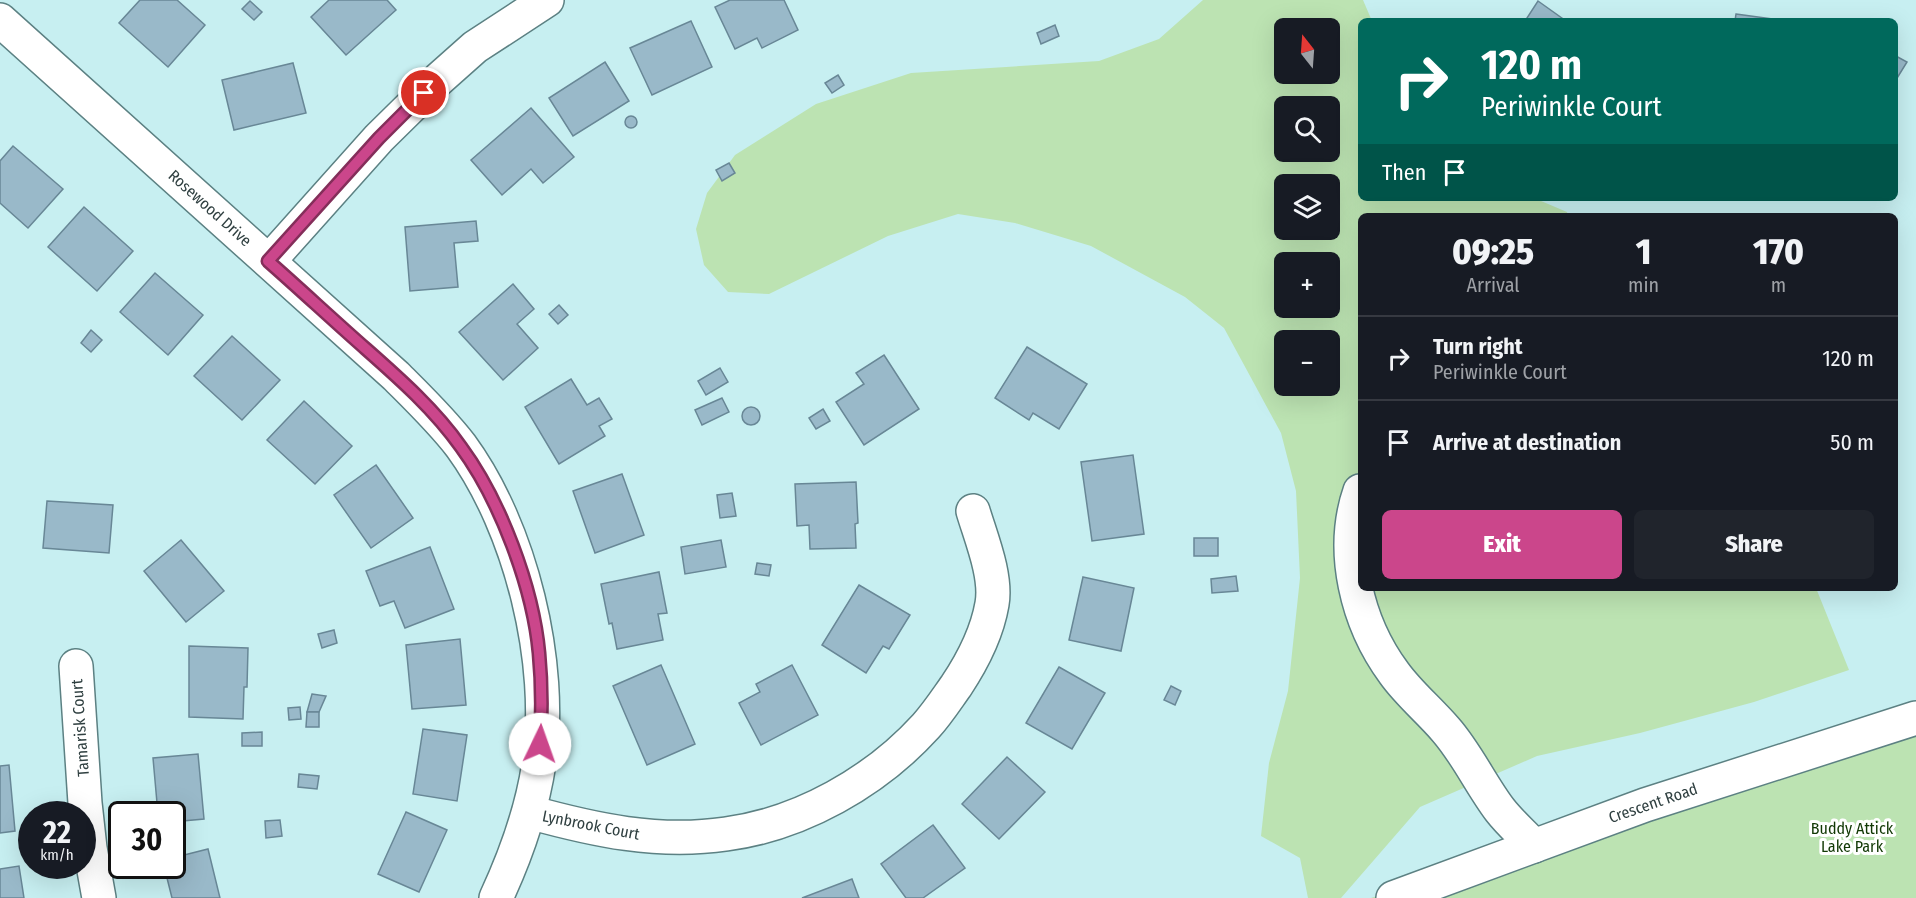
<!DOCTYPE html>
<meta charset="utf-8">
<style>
:root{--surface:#171b24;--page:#20242c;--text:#f1f3f6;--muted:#9ea1a6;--line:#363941;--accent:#cb468b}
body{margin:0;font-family:"Fira Sans Condensed",sans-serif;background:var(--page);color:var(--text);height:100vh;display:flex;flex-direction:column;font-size:22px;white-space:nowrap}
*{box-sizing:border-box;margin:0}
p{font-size:20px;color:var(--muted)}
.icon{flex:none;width:33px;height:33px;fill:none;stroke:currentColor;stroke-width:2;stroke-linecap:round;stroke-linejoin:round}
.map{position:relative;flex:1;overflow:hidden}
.details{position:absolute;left:1358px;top:213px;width:540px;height:378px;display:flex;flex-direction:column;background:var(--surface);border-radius:9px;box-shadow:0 6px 24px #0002}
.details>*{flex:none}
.hud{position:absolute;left:1358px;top:18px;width:540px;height:183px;border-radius:9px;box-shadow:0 6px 24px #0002;background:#00695c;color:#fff;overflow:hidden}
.needle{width:39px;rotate:343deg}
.buttons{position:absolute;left:1274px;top:18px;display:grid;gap:12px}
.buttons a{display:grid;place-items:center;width:66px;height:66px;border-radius:9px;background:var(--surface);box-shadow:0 6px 24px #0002;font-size:30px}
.speed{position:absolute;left:18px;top:801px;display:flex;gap:12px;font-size:30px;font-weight:700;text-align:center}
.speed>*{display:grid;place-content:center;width:78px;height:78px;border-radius:50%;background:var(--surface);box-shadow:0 6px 24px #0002;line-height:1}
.speed small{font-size:15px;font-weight:400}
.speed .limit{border:3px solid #111;border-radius:9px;background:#fff;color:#111}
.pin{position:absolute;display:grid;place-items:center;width:51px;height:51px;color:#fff;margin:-26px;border:3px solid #fff;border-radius:50%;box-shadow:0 2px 6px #0007}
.me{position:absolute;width:66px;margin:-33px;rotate:3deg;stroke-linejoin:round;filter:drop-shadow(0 0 4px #0008)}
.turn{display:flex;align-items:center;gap:21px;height:126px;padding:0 24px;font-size:27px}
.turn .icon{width:78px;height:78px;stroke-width:2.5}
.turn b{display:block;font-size:42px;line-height:51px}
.then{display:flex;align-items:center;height:57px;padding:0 24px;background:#0003;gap:12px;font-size:22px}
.eta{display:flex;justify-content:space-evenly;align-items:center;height:102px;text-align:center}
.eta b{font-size:36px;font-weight:800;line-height:42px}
.button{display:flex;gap:12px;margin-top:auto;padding:12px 24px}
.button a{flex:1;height:69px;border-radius:9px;background:var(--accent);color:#fff;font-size:24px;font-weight:800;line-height:69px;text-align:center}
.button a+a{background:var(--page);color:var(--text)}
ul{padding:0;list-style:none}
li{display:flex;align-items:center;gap:18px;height:84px;padding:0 24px;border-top:2px solid var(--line)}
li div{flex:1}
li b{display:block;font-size:22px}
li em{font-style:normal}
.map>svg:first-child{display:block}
</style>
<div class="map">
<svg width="1916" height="898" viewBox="0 0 1916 898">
<rect width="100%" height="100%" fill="#c7eff1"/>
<g fill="#bce3b2" fill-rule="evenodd">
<path d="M1203,0H1363L1372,21H1360V198H1534L1567,212L1568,216H1360V588H1816L1849,670L1754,702L1640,733L1537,756L1420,807L1341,898H1308L1300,858L1261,836L1269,763L1288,691L1300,578L1296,491L1281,433L1224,328L1185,297L1091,246L1015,223L958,214L888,236L769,294L728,292L704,265L696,229L707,193L735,155L816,104L911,73L1099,61L1159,39ZM1284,28H1329V74H1284ZM1284,106H1329V152H1284ZM1284,184H1329V230H1284ZM1284,262H1329V308H1284ZM1284,340H1329V386H1284Z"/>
<path d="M1916,721V898H1371Z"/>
</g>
<g fill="#99b9c9" stroke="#688796" stroke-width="1.5">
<path d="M140,0H177L205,25L168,67L119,23Z"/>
<path d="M329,0H387L396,10L346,55L311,17Z"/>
<path d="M730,0H784L798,30L762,48L757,38L735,49L715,7Z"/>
<path d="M250,1L262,12L254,20L242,9Z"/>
<path d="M1538,1L1566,21H1525Z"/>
<path d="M1736,14L1787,21H1735Z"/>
<path d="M691,21L712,67L652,95L630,48Z"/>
<path d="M1055,25L1059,36L1041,44L1037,33Z"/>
<path d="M1894,55L1907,62L1894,83Z"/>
<path d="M605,62L629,101L573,136L549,98Z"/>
<path d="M293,63L306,113L234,130L222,80Z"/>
<path d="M838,75L844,85L832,93L825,83Z"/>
<path d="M531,108L574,157L543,183L531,169L502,195L471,160Z"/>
<circle cx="631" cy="122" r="6"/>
<path d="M13,146L63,189L28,228L0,203V161Z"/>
<path d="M729,163L735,173L722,181L716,170Z"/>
<path d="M84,207L133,251L97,291L48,247Z"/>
<path d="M476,221L478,241L454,243L458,287L410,291L405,227Z"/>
<path d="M155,273L203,315L168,355L120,312Z"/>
<path d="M513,284L534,309L517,324L538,348L503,380L459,332Z"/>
<path d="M559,305L568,315L558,324L549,314Z"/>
<path d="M91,330L102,340L91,352L81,343Z"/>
<path d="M232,336L280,380L242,420L194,376Z"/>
<path d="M1027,347L1087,384L1059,429L1033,413L1029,420L995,398Z"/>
<path d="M884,355L919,409L864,445L836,402L864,384L856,373Z"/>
<path d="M720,368L728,382L706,395L698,381Z"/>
<path d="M571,379L587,405L599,398L612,419L599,426L605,436L559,464L525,407Z"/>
<path d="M722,398L729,412L702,425L695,410Z"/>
<path d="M304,401L352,446L315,484L267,440Z"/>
<circle cx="751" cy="416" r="9"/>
<path d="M823,409L830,421L816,429L809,418Z"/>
<path d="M1133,455L1144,534L1092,541L1081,462Z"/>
<path d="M376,465L413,518L371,548L334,495Z"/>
<path d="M622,474L644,535L595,553L573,491Z"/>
<path d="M856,482L858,523L855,524L856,548L810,549L809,525L797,526L795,484Z"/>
<path d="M732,493L736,516L720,518L717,495Z"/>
<path d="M47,501L113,505L109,553L43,548Z"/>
<rect x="1194" y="538" width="24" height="18"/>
<path d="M181,540L224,591L186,622L144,571Z"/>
<path d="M721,540L726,567L685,574L681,547Z"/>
<path d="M430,547L454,609L405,628L394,601L380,606L366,571Z"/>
<path d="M757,563L771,565L769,576L755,574Z"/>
<path d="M659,572L667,613L658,614L663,640L617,649L612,623L609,624L601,584Z"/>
<path d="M1236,576L1238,591L1212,593L1211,579Z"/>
<path d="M1083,577L1134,588L1121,651L1069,640Z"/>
<path d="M859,585L910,615L889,649L883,646L866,673L822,645Z"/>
<path d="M334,630L337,643L322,648L318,634Z"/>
<path d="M460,639L466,705L412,709L406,645Z"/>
<path d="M189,646L248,648L247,687H244L243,719L189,717Z"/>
<path d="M661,665L695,744L647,765L613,686Z"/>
<path d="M792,665L818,715L761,745L739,703L760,692L756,684Z"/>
<path d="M1059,667L1105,693L1072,749L1026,723Z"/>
<path d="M1171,686L1181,691L1175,705L1164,700Z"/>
<path d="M312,694L326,696L319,712H307Z"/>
<path d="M300,707L301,719L289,720L288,708Z"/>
<path d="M307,712H319V727H306Z"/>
<path d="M423,729L467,735L457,801L413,794Z"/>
<path d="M262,732V746H242V733Z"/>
<path d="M198,754L204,819L172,822V814H158L153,758Z"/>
<path d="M1007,757L1045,792L999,839L962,804Z"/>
<path d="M9,765L15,831L0,833V766Z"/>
<path d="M299,774L319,776L317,789L298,787Z"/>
<path d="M406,812L447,830L419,892L378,874Z"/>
<path d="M280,820L282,836L266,838L265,821Z"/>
<path d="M933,825L965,868L923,898H906L881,864Z"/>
<path d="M208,849L220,898H172L164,866H172V858Z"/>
<path d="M19,866L24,898H0V869Z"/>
<path d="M852,879L859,898H802Z"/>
</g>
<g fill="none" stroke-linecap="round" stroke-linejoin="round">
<defs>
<g id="minor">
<path d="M0,20L396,376C418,398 442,421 461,446C521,528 554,664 539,763C532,811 516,855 496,898"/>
<path d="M269,261L379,138L439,79L475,47L547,0"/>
<path d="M1360,491C1339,551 1357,623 1394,673C1409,694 1429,710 1446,730C1467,754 1481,785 1500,810C1510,823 1523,834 1534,846"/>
<path d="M76,666L85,803L90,848L99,898"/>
<path d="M529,812C594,830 658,844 726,834C801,824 875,782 926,726C937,714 946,700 956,686C972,662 987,633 992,604C997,576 981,538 973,511"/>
<path d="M1393,898L1645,805L1916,718"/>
</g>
</defs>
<use href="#minor" stroke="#5c8183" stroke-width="36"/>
<use href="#minor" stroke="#fff" stroke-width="33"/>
</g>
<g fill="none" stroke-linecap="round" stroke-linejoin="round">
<defs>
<path id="route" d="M424,93L379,138L268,261C301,290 333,320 366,349C400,379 435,410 461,447C500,500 533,587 539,653C542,684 542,714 540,744"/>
</defs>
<use href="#route" stroke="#842e5a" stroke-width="15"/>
<use href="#route" stroke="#cb468b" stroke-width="10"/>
</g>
<g text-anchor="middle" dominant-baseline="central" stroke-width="6" stroke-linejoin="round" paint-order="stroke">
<g font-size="16" fill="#304041" stroke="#fff">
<text transform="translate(210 208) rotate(42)">Rosewood Drive</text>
<text transform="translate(80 728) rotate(-94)">Tamarisk Court</text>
<text transform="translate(1653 803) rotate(-19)">Crescent Road</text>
<text transform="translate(591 825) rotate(11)">Lynbrook Court</text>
</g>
<g font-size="16" fill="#113804" stroke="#fff">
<text x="1852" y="828">Buddy Attick<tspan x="1852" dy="18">Lake Park</tspan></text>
</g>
</g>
</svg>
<div class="buttons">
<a><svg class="needle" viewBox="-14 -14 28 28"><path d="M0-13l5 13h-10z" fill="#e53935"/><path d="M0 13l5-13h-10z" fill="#9ea1a6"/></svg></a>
<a><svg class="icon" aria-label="search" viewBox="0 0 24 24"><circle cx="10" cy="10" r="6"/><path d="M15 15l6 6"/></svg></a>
<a><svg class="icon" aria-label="layers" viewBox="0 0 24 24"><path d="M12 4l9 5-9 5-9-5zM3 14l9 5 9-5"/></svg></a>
<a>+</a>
<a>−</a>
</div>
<div class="speed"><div>22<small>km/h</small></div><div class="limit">30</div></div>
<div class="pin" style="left:424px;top:93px;background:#d93025"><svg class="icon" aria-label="arrive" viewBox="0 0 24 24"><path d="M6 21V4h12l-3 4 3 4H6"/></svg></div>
<svg class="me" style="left:540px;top:744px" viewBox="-20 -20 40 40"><circle r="19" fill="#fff"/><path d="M0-13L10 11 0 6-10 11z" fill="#cb468b"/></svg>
<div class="hud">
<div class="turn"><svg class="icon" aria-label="right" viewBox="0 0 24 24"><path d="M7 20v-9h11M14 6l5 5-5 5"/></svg><div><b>120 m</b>Periwinkle Court</div></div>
<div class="then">Then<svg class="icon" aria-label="arrive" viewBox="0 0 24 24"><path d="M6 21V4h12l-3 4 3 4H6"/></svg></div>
</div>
<section class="details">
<div class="eta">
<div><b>09:25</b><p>Arrival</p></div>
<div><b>1</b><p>min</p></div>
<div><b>170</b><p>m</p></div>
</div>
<ul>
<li><svg class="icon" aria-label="right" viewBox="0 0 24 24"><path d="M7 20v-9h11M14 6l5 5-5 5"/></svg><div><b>Turn right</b><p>Periwinkle Court</p></div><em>120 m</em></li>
<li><svg class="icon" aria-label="arrive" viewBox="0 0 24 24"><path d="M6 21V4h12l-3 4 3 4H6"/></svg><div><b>Arrive at destination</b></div><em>50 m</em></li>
</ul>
<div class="button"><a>Exit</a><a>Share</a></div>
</section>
</div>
